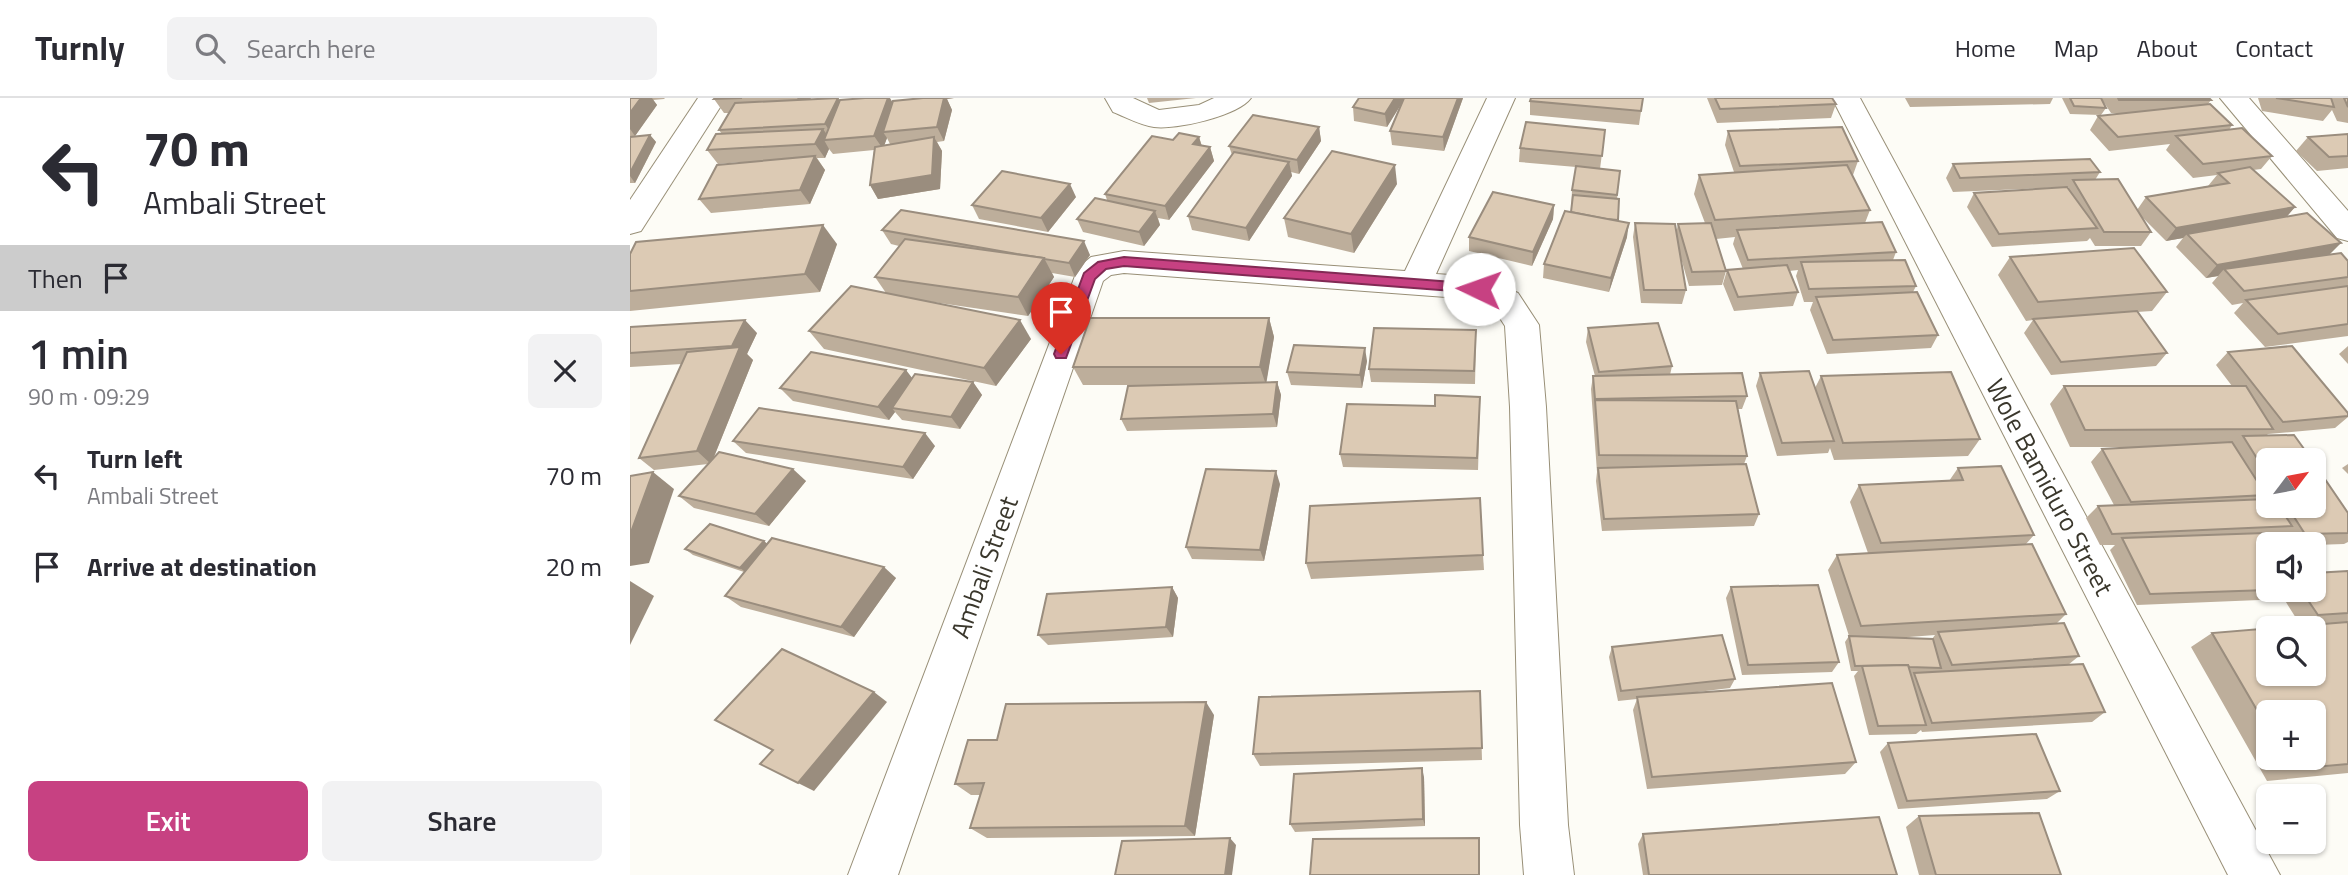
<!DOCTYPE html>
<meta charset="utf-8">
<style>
:root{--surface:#fff;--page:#f2f2f3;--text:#2b2b33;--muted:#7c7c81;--line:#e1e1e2;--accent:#c74182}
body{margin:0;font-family:"Titillium Web",sans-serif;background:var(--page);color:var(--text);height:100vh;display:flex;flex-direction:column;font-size:26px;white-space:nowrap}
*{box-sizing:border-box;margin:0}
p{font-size:23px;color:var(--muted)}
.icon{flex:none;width:38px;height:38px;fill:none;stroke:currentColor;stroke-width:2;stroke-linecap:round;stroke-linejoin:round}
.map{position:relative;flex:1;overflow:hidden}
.panel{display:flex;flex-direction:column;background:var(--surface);width:630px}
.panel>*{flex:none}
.hud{background:#fff;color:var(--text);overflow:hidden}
.needle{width:46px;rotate:58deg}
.buttons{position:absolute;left:1626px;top:350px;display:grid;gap:14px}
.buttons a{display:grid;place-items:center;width:70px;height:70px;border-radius:10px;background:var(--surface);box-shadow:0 2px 5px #0004;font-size:35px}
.pin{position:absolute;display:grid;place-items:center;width:60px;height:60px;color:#fff;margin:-72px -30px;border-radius:50% 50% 50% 0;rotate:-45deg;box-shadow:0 0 7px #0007}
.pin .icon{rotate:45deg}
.me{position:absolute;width:77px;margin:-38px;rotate:273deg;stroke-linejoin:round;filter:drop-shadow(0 0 5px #0008)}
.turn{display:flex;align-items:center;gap:24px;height:147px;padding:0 28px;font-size:32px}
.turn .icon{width:91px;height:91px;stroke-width:2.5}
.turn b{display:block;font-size:49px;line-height:60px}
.then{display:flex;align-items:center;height:66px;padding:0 28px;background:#0003;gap:14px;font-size:26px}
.round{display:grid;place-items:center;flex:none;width:74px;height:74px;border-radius:10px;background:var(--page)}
.headline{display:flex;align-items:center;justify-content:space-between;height:119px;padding:0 28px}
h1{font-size:42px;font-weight:600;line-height:52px}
.cta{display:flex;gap:14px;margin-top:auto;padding:14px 28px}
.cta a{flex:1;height:80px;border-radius:10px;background:var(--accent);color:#fff;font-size:28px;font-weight:600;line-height:80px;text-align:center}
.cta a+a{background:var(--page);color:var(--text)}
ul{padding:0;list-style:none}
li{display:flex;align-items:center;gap:21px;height:91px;padding:0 28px}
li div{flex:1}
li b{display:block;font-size:26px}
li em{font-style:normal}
header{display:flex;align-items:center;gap:42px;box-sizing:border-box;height:98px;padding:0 35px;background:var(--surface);border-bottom:2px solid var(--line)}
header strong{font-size:33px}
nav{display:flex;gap:38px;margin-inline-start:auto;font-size:24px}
.search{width:490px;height:63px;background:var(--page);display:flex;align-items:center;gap:18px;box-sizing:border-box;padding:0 24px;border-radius:10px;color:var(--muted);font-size:26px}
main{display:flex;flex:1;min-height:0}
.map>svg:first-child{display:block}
</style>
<header>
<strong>Turnly</strong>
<div class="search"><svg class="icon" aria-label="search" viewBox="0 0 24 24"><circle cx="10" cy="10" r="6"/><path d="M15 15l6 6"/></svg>Search here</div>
<nav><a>Home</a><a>Map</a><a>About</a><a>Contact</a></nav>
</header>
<main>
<section class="panel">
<div class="hud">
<div class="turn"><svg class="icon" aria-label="left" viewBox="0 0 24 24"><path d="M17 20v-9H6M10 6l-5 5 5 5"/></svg><div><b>70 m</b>Ambali Street</div></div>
<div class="then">Then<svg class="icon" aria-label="arrive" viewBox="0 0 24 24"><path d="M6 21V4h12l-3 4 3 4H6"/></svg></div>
</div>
<div class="headline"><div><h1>1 min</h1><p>90 m · 09:29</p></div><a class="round"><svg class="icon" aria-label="close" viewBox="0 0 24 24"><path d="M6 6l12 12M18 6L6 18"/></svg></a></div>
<ul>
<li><svg class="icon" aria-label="left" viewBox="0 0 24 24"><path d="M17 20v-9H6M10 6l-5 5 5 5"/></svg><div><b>Turn left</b><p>Ambali Street</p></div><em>70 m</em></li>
<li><svg class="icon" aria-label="arrive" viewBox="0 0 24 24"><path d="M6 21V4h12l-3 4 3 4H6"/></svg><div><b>Arrive at destination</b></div><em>20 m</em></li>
</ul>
<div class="cta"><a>Exit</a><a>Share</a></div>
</section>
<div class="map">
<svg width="1718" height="777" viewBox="0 0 1718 777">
<rect width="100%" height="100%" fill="#fdfcf6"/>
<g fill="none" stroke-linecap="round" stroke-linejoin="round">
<defs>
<g id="minor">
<path d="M68,0H96L11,133L0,136V102Z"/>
<path d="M475,0H503L529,12L569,7L584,0H621C608,18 546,32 524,29C510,27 496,19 483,14Z"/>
<path d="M857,0H885L806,176L849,179L888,195L909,227L916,309L938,727L944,777H894L890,727L880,309L875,228L864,211L843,201L494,175L481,177L473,183L268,777H218L448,170L461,159L494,153L775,173Z"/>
<path d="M1202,0H1230L1650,777H1598Z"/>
<path d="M1590,0H1619L1718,113V143L1707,140Z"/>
</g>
</defs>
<use href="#minor" stroke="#988f77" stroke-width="2"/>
<use href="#minor" fill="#fff" fill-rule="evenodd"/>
</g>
<g fill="#bdae9b" fill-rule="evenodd">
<path d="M0,0H35L34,1L23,2L27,7L5,38H0Z"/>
<path d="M85,0H181L180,1L210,3L224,1L223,0L263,4L293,0H324L317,1L322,12L314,43L307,44L312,53L310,91L248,101L240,87L244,52L203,56L199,51L195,60H187L195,72L180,106L81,115L69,101L111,64L88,66L77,52L92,36L89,32L99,15H94L84,1ZM257,40L260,46L254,47Z"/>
<path d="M517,0H566L519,5Z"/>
<path d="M729,0H833L814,53L762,47L760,33L773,3L757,29L724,23L723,9Z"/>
<path d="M1013,0L1009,27L900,17V3Z"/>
<path d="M1077,0H1202L1206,6L1201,20L1087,25Z"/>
<path d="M1275,0H1423L1420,6L1280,9Z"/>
<path d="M1432,0H1471L1476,10L1471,17L1440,16Z"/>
<path d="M1471,0H1579L1581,2L1578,6L1602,27L1599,32L1642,58L1631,71L1623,72L1665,109L1657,118L1700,157L1718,163V238L1635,249L1604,215L1613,205L1602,207L1582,185L1588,178L1576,180L1546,149L1553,140L1536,143L1509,116L1521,134L1511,148H1465L1460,140L1457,143L1362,149L1337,109L1344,95L1438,90L1439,89L1323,94L1316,80L1323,66L1470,74L1465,82L1507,112L1516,99L1578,88L1587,77L1563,80L1536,52L1540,46L1479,53L1460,32L1468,18L1492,16L1481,15Z"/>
<path d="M1628,0H1718V25L1707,23L1702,12L1693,23L1632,13Z"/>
<path d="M689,29L691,43L669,76L661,74L662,78L619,143L562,132L558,118L602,57L599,48Z"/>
<path d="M975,32L970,71L990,73L987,101L988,123L997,139L979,194L913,180L914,166L941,114L942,92L946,69L889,64L890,50Z"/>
<path d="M1098,33L1228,63L1223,77H1222L1240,112L1235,125L1266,154L1263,162L1286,188L1283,194L1308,237L1301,250L1197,256L1180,212L1183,204H1174L1166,178L1168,172L1159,173L1168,194L1163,208L1104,213L1093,186L1097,172L1113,171L1103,146L1105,139L1086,141L1096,173L1092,187L1059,188L1049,153L1056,192L1052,206L1011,205L1003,139L1005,125L1046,136L1048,126L1075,125L1064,96L1069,77L1104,74L1095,47Z"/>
<path d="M1718,36V70L1687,73L1666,53L1678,39Z"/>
<path d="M20,37L26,44L5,85H0V39Z"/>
<path d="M569,39L572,48L580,49L584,63L539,122L528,120L530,127L514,148L453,134L447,121L477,102L475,96L543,42Z"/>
<path d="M767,86L724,155L658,139L654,120Z"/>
<path d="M446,99L418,134L349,121L342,107Z"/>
<path d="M924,107L923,121L902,168L839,153V139Z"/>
<path d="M252,132L460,157L445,179L422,175L424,179L398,218L296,203L401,241L366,288L194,251L179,233L256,195L245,179L269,148L261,146Z"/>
<path d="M207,146L190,194L0,213V156Z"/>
<path d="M1380,159L1537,194L1522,213L1507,214L1537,255L1526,268L1421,277L1394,235L1403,222L1396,223L1368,177Z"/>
<path d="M639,220L644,239L636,284H647L651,297L647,329L497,333L491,321L533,287H453L443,269Z"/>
<path d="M0,230L127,235L117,256L123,262L84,359L176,383L139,428L64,410L49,398L78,366L24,372L9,360L52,266L0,269Z"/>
<path d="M958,230L1042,268L1040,277L1117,298L1112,311H1108L1117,358L1114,366L1129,416L1124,428L972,433L966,383L967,374L961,291L963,278H965L956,244Z"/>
<path d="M846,246L845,286L741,284L739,271Z"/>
<path d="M1718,248V266L1709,256Z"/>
<path d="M1598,254L1718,315V319L1705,330L1638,336L1637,337L1638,362V408H1684L1718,415V444L1714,446L1684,447V446H1658L1652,435L1647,439L1638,440V492H1684L1718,473V675L1637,683L1561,549L1582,535L1671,528L1654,501L1507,507L1480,452L1485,447H1470L1456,420L1468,408L1484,407L1461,364L1472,351L1511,349H1440L1420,306L1434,288H1602L1586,267ZM1638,614L1684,660H1638Z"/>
<path d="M737,263L732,290L661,287L657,274Z"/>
<path d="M1130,275L1185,290L1191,278L1350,341L1338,358L1204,362L1200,350L1198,355L1147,358L1126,288Z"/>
<path d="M282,280L343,284L352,297L330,331L272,322L265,314L259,322L163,303L150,290Z"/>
<path d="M850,312L848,372L713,369L710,356Z"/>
<path d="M103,343L305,348L283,381L116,355Z"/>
<path d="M1718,366V376L1712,370Z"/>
<path d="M1328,370L1404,437L1396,446L1436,516L1426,526L1449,558L1438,567L1475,614L1462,624L1292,634L1291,632L1286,636L1239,637L1224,578L1228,573H1221L1215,544L1219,538L1198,472L1207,457L1238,455L1220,404L1229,387L1319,383ZM1305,537L1302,541L1266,540Z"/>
<path d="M650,386L634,463L562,461L556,449Z"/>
<path d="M134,443L137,446L266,480L224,539L111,509L95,498L114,474L63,457L55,451Z"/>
<path d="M853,457L854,472L681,481L676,465Z"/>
<path d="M542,489L548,500L543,539L418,547L408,537Z"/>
<path d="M1101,489L1209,564L1202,574L1112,577L1096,500Z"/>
<path d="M982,549L1105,581L1100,590L1043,597L1226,664L1215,676L1017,691L1003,612L1007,601L988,603L979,559Z"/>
<path d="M850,593L852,662L630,668L623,656Z"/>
<path d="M584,617L565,738L357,740L340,730L350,697H341L325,686L367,642Z"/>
<path d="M1258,645L1430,693L1417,701L1268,711L1250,654Z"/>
<path d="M794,679L795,728L665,734L660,726Z"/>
<path d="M1289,718L1431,777H1289L1276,729Z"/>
<path d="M1013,736L1267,777H1013L1008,746Z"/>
</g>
<g fill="#9a8d7e">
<path d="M11,0H22L27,7L5,38L0,31V15Z"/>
<path d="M167,0H181L174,11Z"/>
<path d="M208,0L217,14L204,40L195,26Z"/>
<path d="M258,0H260L267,12L253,34L257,40L253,51L244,38Z"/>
<path d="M303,0H324L317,1L322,12L314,43L307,29Z"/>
<path d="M765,0H775L757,29L755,16Z"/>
<path d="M828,0H833L814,53L813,39Z"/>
<path d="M689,29L691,43L669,76L667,62Z"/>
<path d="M193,31L200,41L194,42L199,51L195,60L185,46Z"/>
<path d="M20,37L26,44L5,85L0,78V75Z"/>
<path d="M304,39L312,53L310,91L248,101L240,87Z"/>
<path d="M569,39L573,53L563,46Z"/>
<path d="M580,49L584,63L539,122L535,108Z"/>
<path d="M185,58L195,72L180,106L170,92Z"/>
<path d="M659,64L662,78L619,143L616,130Z"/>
<path d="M765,67L767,86L724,155L721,136Z"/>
<path d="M440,86L446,99L418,134L411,120Z"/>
<path d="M924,107L923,121L902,168L903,154Z"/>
<path d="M1665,109L1653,123L1557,136L1553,140L1536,143L1546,130Z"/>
<path d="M525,113L530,127L514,148L509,134Z"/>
<path d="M999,125L997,139L979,194L981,180Z"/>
<path d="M193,127L207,146L190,194L175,176Z"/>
<path d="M454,143L460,157L445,179L439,165Z"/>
<path d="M1711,145L1698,158L1594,171L1588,178L1576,180L1587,167Z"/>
<path d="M414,160L424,179L398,218L388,199Z"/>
<path d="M639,220L644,239L636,287L630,269Z"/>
<path d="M115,222L127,235L117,256L123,262L81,366L67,353L108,255L102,248Z"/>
<path d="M390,222L401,241L366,288L354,270Z"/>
<path d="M735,250L737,263L732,290L730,277Z"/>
<path d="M276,272L286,285L262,310L265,314L259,322L248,309Z"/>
<path d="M343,284L352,297L330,331L321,319Z"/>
<path d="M647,284L651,297L647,329L643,316Z"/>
<path d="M295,335L305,348L283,381L273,369Z"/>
<path d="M163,371L176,383L139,428L125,416Z"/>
<path d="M646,373L650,386L634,463L630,452Z"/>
<path d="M23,374L44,391L19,465L0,468V437Z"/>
<path d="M134,443L142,450L118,476L110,470Z"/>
<path d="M254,469L266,480L224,539L211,529Z"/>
<path d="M0,483L24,498L0,547Z"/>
<path d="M542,489L548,500L543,539L536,529Z"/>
<path d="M244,594L257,604L184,693L168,685Z"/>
<path d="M576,604L584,617L565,738L555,728Z"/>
<path d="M792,670L794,679L795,728L793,721Z"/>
<path d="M600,740L606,747L602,777H595Z"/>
</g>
<g fill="#dccab4" stroke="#9a8d7e" stroke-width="2" fill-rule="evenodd">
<path d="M0,0H11L0,15Z"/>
<path d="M85,0H112L84,1Z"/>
<path d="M208,0L195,26L89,32L105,5Z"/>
<path d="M235,0H258L244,38L194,42L210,2Z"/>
<path d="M293,0H314L307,29L253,34L263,3Z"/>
<path d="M729,0H765L755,16L723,9Z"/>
<path d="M774,0H828L813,39L760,33Z"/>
<path d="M901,0H1013L1011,13L900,3Z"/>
<path d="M1085,0H1202L1206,6L1090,11Z"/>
<path d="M1440,0H1471L1476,10L1444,8Z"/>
<path d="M1488,0H1579L1581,2H1489Z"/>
<path d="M1646,0H1701L1704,9Z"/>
<path d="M1714,0H1718V9Z"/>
<path d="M1580,6L1602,27L1488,39L1468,18Z"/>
<path d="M623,17L689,29L667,62L599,48Z"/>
<path d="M896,24L975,32L972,58L890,50Z"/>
<path d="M1212,29L1228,63L1110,68L1098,33Z"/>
<path d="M1612,30L1642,58L1573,66L1546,38Z"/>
<path d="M193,31L185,46L77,52L86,36Z"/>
<path d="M549,35L569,39L563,46L580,49L535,108L475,96L522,38L543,42Z"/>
<path d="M1718,36V58L1699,59L1678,39Z"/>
<path d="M20,37L0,75V39Z"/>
<path d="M304,39L302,77L240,87L245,49Z"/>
<path d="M702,53L765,67L721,136L654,120Z"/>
<path d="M604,54L659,64L616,130L558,118Z"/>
<path d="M185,58L170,92L69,101L87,67Z"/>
<path d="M1460,61L1470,74L1330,80L1323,66Z"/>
<path d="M1217,67L1240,112L1085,122L1069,77Z"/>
<path d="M946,68L990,73L987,97L942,92Z"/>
<path d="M1620,69L1665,109L1546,130L1516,99L1599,85L1588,75Z"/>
<path d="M372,73L440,86L411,120L342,107Z"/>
<path d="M1488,81L1521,134H1474L1443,82Z"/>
<path d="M1437,89L1467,130L1369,136L1344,95Z"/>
<path d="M863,94L924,107L903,154L839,139Z"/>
<path d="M943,97L989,101L988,122L976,121L941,114Z"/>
<path d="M465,100L525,113L509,134L447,121Z"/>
<path d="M271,112L454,143L439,165L414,161V160L387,156L252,132Z"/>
<path d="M935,113L999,125L981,180L914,166Z"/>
<path d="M1677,115L1711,145L1587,167L1557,136Z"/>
<path d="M1252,124L1266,154L1118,162L1107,132Z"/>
<path d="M1005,125L1045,126L1056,192H1014Z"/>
<path d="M1081,125L1096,173L1062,174L1048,126Z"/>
<path d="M193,127L175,176L0,193V156L6,144Z"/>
<path d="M275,141L414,160L388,199L245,179Z"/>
<path d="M1504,150L1537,194L1408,204L1380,159Z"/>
<path d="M1711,155L1718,163V179L1614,193L1594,171Z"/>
<path d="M1275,162L1286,188L1179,191L1171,164Z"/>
<path d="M1157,167L1168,194L1108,199L1097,172Z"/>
<path d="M221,188L390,222L354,270L179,233Z"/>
<path d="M1718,188V226L1648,236L1616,202Z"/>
<path d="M1287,194L1308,237L1203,242L1186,199Z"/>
<path d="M1507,213L1537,255L1431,264L1403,221Z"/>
<path d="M460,220H639L630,269H443Z"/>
<path d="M115,222L102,248L0,255V229Z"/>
<path d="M1028,225L1042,268L969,274L958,230Z"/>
<path d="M744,230L846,232L844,273L739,271Z"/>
<path d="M664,247L735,250L730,277L657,274Z"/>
<path d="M1662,248L1718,315V318L1653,324L1598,254Z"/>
<path d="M110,249L67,353L9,360L57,254Z"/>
<path d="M181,254L276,272L248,309L150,290Z"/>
<path d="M1179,273L1204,343L1152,345L1130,275Z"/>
<path d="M1321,274L1350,341L1213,345L1191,278Z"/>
<path d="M1112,275L1117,298L965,301L963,278Z"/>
<path d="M285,276L343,284L321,319L262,310Z"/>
<path d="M647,284L643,316L491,321L498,288Z"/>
<path d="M1434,288H1616L1643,331L1455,332Z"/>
<path d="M805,297L850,299L847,360L710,356L717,306L805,308Z"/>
<path d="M965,302L1106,303L1117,358L969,357Z"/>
<path d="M129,310L295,335L273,369L103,343Z"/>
<path d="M1664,337L1682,362H1638V378L1613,338Z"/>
<path d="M1602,344L1636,397L1501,404L1472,351Z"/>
<path d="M89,354L163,371L125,416L49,398Z"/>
<path d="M1684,365L1718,415V435L1675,436L1657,408H1684Z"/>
<path d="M1116,366L1129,416L974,421L968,370Z"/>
<path d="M1371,368L1404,437L1251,445L1229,387L1333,382L1328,370Z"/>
<path d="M576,371L646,373L630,452L556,449Z"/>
<path d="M23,374L0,437V378Z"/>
<path d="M850,400L853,457L676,465L680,408Z"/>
<path d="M1638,401V408H1649L1662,428L1482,436L1468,408Z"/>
<path d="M80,426L134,443L110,470L55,451Z"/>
<path d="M1635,435L1642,446H1638V492L1520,496L1492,440Z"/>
<path d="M142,440L254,469L211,529L95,498Z"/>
<path d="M1402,446L1436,516L1231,528L1207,457Z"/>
<path d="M1718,473V515L1688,517L1671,492H1684V475Z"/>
<path d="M1188,487L1209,564L1118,567L1101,489Z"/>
<path d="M542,489L536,529L408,537L417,496Z"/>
<path d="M1718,524V666L1662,671L1655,660H1684V614H1638V631L1582,535ZM1638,530H1684V576H1638Z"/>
<path d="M1434,525L1449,558L1322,567L1308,534Z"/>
<path d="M1092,537L1105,581L991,593L982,549Z"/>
<path d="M1219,538L1303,541L1311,570L1279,569L1278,567L1225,568Z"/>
<path d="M152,551L244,594L168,685L130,666L143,652L85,622Z"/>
<path d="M1453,566L1475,614L1302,625L1284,575Z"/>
<path d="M1278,567L1296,627L1248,628L1232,568Z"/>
<path d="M1202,585L1226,664L1022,679L1007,599Z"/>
<path d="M850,593L852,650L623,656L629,599Z"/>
<path d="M576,604L555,728L340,730L354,685L325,686L338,642H367L376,606Z"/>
<path d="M1406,636L1430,693L1277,703L1258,645Z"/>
<path d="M792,670L793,721L660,726L664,676Z"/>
<path d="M1409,715L1431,777H1306L1289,718Z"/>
<path d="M1249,719L1267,777H1019L1013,736Z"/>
<path d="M600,740L595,777H485L492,743Z"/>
<path d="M849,740V777H680L683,741Z"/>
</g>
<path fill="#c74182" stroke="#812a54" stroke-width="2" d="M494,159L849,186L855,191L849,195L494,168L476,171L465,181L436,260H426L424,256L454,175L468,164Z"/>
<g text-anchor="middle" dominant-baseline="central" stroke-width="5" stroke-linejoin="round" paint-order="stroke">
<g font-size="26" fill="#3a372c" stroke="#fff">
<text transform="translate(1420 389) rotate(62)">Wole Bamiduro Street</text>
<text transform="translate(354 469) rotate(-70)">Ambali Street</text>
</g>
</g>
</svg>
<div class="buttons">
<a><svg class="needle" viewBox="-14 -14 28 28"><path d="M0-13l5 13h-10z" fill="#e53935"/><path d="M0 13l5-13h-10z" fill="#7c7c81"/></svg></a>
<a><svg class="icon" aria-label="sound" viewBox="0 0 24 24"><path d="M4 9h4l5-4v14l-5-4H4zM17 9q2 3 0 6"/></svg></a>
<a><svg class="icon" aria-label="search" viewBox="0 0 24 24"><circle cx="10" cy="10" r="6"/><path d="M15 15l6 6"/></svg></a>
<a>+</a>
<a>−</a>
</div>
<div class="pin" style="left:431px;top:256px;background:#d93025"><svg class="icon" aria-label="arrive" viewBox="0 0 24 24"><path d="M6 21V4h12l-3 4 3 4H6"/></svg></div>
<svg class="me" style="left:849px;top:191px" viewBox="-20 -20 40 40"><circle r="19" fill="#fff"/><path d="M0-13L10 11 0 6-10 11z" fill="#c74182"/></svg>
</div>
</main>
